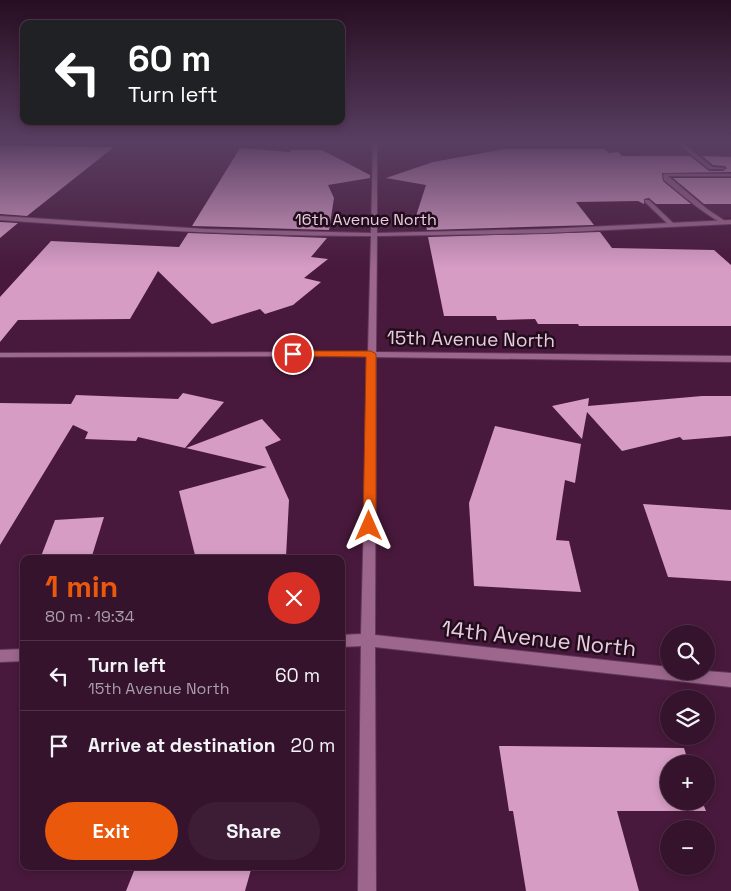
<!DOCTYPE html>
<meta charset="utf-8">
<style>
:root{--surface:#36132d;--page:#3d1c35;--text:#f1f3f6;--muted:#aa9eaa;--line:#503249;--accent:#ea580c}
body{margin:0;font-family:"Space Grotesk",sans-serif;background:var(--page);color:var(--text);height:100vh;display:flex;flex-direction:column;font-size:19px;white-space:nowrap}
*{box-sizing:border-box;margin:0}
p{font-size:16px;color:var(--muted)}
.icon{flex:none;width:28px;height:28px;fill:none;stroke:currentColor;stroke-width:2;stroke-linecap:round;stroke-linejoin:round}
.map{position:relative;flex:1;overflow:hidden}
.sheet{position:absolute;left:20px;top:555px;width:325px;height:315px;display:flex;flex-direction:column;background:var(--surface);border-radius:10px;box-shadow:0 2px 8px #0003,0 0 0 1px var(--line)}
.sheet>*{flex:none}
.guide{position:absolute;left:20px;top:20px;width:325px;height:105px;border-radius:10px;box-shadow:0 2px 8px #0003,0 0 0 1px var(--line);background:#202124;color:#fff;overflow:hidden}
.tools{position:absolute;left:660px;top:625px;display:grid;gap:10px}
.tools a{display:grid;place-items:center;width:55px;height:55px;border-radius:50%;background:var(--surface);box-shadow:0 2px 8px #0003,0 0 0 1px var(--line);font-size:25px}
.pin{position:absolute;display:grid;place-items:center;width:42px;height:42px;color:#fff;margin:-21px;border:2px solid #fff;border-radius:50%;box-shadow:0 1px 5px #0007}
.me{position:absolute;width:55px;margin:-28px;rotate:0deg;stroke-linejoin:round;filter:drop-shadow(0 0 4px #0008)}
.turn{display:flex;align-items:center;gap:18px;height:105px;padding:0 25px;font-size:22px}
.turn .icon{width:65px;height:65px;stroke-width:2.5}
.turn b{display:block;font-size:35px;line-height:42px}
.round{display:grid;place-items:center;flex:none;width:52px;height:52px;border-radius:26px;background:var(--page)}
.summary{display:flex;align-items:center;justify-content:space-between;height:85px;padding:0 25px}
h1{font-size:30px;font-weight:600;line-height:38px;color:var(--accent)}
.button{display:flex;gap:10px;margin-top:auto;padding:10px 25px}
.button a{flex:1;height:58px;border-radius:30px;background:var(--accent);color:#fff;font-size:20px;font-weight:600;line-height:58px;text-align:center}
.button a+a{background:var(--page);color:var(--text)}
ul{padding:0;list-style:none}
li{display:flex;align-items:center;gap:15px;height:70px;padding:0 25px;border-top:1px solid var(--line)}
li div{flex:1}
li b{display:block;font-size:19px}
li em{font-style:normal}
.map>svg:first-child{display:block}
</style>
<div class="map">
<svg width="731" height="891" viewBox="0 0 731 891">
<rect width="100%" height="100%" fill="#48193c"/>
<path fill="#552048" d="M627,143H731V217L714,218Z"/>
<g fill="#d69cc4">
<path d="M0,146H24L114,147L27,216L0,214Z"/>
<path d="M240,148L290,152L291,150H322L370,175V178L328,185L334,198L329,230L192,226Z"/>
<path d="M505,149H604L609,153L618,152L622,156H690L709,171H723L727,168L725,166L713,165L702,156L731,157V172L662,173L663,181L691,204H656L649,198L644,199V204L638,201L576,202L594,225L427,230L424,216H416L426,185L386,178L433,162Z"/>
<path d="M673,178H731V204H704Z"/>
<path d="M0,222L18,223L0,238Z"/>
<path d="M600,232L612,248L714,250L731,265V326H579L578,324H538L535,319L497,320L496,316H444L428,237Z"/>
<path d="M188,233L327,238L311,257L328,259L304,278L321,282L293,305L265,314L260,309L212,324L158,271L130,319L18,320L0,342V297L51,241L179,247Z"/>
<path d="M183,393L224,402L185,448L138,437L136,441L85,439L88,432L73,425L0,545V403L71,404L76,395L178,399Z"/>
<path d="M702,396H731V436L683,440L680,437L622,451L587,412L582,439L552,406L589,398L588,406Z"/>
<path d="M262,419L281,440L265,447L289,500L286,557L196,559L179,491L267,467L186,448Z"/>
<path d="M495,426L581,444L575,483L565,480L556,540L569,541L581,592L474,586L469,503Z"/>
<path d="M643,504L731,510V581L668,577Z"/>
<path d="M104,517L91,559H40L55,520Z"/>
<path d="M499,746L684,748L689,764H669V801H702L706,811H617L639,891H526L513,811H509Z"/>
<path d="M136,866H252L245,891H126Z"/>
</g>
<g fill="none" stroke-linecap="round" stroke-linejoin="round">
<defs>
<g id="lane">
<path d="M677,143H682L712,167L725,168L723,169H709Z"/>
<path d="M665,174H731V176H668L707,209L725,221V223C714,223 675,189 664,180L663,175Z"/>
<path d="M645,200H649L673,223V225H669L645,202Z"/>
</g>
<g id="street">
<path d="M373,143H377V233L546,229L731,220V224L546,233L377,236L376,352L731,356V362L376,357L375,635L669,667V671H706L731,673V687L375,647L376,891H358L361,646L341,647V635L361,634L368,356L0,357V353L368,352L371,236C247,236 123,229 0,220V216L205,229L371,233Z"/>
<path d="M24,649V661L0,662V650Z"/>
</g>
</defs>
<use href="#lane" stroke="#613958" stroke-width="2"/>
<use href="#street" stroke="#613958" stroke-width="2"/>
<use href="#lane" fill="#9d678d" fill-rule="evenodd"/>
<use href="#street" fill="#9d678d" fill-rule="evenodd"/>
</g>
<linearGradient id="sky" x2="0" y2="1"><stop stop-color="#280e21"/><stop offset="0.53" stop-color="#583e61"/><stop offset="1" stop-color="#583e61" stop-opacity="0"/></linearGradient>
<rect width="731" height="268" fill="url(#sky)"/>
<path fill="#ea580c" stroke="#983908" d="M293,351H371L376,354V526L374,529H365L363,526L366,357L290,356V352Z"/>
<g text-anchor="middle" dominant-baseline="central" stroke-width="5" stroke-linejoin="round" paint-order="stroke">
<g font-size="16" fill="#eacce0" stroke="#220d1c">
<text x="366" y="219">16th Avenue North</text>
</g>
<g font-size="19" fill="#eacce0" stroke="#220d1c">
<text transform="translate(471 339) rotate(1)">15th Avenue North</text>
</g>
<g font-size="22" fill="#eacce0" stroke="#220d1c">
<text transform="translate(539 638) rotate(6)">14th Avenue North</text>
</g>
</g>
</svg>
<div class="tools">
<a><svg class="icon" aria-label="search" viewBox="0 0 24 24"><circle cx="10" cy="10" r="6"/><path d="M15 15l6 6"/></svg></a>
<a><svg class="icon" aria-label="layers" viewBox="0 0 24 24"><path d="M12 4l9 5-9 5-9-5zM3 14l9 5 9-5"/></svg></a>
<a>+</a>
<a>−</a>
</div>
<div class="pin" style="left:293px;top:354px;background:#d93025"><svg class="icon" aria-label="arrive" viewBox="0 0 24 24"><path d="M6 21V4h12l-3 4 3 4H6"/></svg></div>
<svg class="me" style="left:369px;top:526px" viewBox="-20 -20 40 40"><path d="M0-17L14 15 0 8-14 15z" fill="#ea580c" stroke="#fff" stroke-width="4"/></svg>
<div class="guide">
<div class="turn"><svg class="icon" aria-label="left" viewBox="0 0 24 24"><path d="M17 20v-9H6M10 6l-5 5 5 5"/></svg><div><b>60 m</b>Turn left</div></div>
</div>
<section class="sheet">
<div class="summary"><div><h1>1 min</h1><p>80 m · 19:34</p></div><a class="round" style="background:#d93025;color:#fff"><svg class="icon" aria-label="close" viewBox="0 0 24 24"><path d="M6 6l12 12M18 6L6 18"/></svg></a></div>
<ul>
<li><svg class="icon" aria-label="left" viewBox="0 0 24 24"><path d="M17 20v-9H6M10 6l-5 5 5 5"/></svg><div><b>Turn left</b><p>15th Avenue North</p></div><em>60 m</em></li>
<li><svg class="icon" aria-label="arrive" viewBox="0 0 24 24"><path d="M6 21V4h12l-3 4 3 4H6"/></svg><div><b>Arrive at destination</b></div><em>20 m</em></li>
</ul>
<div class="button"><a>Exit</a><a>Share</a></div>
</section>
</div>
